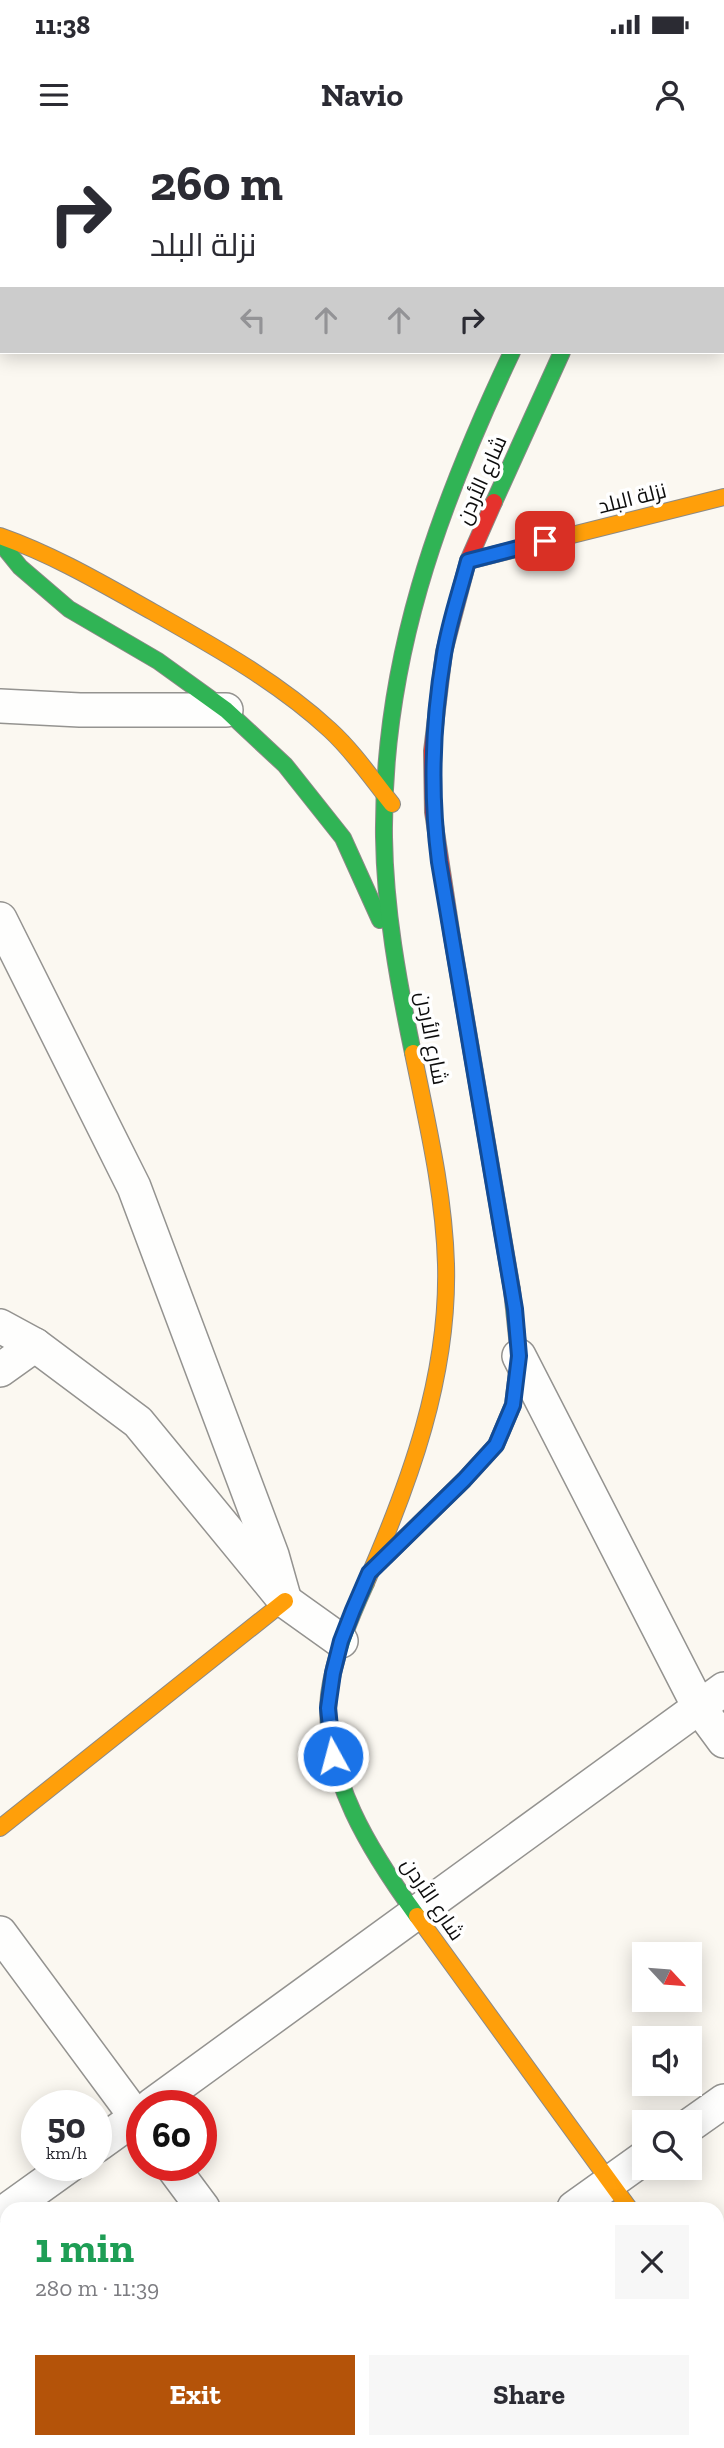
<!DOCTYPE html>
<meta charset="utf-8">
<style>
:root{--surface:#fff;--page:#f7f7f7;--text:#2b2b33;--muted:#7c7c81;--accent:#b45309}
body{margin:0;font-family:"Zilla Slab",Cairo,serif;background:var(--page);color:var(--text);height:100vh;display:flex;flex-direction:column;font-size:26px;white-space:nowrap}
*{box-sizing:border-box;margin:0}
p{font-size:23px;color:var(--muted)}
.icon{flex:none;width:38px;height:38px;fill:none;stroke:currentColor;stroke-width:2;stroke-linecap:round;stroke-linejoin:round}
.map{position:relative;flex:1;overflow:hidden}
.side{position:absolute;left:0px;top:2062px;width:724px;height:247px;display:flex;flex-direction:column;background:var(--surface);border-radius:21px 21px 0 0;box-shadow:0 4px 18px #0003}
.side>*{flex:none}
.hud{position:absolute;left:0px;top:0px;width:724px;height:214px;box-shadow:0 4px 18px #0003;background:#fff;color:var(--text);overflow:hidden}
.needle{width:46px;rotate:116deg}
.buttons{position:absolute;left:632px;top:1802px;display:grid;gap:14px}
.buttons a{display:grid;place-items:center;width:70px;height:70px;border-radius:0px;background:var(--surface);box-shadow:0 4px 18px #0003;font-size:35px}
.speed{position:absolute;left:21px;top:1950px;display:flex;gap:14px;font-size:35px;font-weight:700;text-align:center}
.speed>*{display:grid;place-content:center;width:91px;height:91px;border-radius:50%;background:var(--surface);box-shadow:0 4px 18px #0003;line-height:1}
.speed small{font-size:18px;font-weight:400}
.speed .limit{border:10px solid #d22;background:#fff;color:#111}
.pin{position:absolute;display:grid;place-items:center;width:60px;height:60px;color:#fff;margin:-30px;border-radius:14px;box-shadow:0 4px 10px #0006}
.me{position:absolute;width:77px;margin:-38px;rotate:353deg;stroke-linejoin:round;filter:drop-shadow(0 0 5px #0008)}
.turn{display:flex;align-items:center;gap:24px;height:147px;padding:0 35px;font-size:32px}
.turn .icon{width:91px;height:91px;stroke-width:2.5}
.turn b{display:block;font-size:49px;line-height:60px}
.lanes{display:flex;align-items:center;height:66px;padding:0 35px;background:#0003;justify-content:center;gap:35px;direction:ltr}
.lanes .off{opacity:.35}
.round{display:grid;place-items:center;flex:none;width:74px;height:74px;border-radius:0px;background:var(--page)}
.headline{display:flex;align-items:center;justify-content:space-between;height:119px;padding:0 35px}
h1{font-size:42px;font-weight:700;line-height:52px;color:#1e9e55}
.primary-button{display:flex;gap:14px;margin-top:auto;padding:14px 35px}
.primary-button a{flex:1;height:80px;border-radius:0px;background:var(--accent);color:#fff;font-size:28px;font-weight:700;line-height:80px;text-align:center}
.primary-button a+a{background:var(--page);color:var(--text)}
.status{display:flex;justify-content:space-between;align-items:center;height:49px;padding:0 35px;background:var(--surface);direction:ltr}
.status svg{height:19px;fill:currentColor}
header{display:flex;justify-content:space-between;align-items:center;height:91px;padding:0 35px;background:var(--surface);font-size:32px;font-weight:700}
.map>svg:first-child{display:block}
</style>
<div class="status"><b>11:38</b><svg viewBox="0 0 49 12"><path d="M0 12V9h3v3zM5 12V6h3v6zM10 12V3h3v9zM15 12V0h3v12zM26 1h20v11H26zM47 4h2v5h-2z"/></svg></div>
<header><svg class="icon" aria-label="menu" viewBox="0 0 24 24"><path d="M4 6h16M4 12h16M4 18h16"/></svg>Navio<svg class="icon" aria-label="person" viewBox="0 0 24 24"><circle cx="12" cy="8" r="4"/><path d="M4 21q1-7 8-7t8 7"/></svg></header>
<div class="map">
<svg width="724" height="2308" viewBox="0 0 724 2308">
<rect width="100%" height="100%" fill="#fbf8f1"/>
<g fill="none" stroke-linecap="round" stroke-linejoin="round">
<g stroke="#c4e9f9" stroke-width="60">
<path d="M96,2L99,0"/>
<path d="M0,62L2,60"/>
</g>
<defs>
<g id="street">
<path d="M0,566L80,570H226"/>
<path d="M0,779L134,1047L272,1415L285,1461"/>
<path d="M0,1186L35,1205L138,1282L285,1461L341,1501"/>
<path d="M519,1216L699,1567L724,1601"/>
<path d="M0,1230L35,1205"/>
<path d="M0,1793L142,1985"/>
<path d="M152,1965L724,1549"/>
<path d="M690,1985L724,1961"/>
<path d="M96,2006L142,1973"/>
<path d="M171,2025L203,2068"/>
<path d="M10,2068L70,2025"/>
<path d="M574,2068L644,2018"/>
<path d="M375,2301L380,2308"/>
<path d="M243,2308L252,2301"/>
</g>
<g id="fast">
<path d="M494,362L562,212"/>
<path d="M0,402L20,427L69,469L158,521L226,570L285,625L343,698L380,780"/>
<path d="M413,913C398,841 385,770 384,697C382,521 438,368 512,212"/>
<path d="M386,1416L464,1340L496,1305L513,1265L519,1216L512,1150"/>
<path d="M366,1443C350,1478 334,1516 329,1555C321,1635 372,1714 417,1776"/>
</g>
<g id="slow">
<path d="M666,2L667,0"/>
<path d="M0,396C54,415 103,444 153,472C215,507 278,542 330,590C354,612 372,639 392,664"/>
<path d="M468,421L724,357"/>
<path d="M452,797L512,1150"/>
<path d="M366,1443C410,1342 449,1236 446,1124C444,1053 427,982 413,913"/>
<path d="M0,1688L285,1461"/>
<path d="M417,1776L629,2068"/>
<path d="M718,2190L724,2199"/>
</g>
<g id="jam">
<path d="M610,2L611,0"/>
<path d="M452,797L433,672L432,611L444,512L468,421L494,362"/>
</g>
</defs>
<use href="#street" stroke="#949390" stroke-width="36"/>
<use href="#fast" stroke="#8b8986" stroke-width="18"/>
<use href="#slow" stroke="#8b8986" stroke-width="18"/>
<use href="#jam" stroke="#8b8986" stroke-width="18"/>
<use href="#street" stroke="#fefefd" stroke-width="33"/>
<use href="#fast" stroke="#30b455" stroke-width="16"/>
<use href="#slow" stroke="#ff9f0a" stroke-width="16"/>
<use href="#jam" stroke="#e5322d" stroke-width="16"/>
</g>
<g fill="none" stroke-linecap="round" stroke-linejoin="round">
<defs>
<path id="route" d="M333,1616L328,1568L333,1533L341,1501L353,1470L369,1433L464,1340L496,1305L513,1265L519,1216L515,1169L439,722C430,652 432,584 444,514C449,483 460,451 468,421L545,401"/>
</defs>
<use href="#route" stroke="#114b97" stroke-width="18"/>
<use href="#route" stroke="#1a73e8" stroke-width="12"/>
</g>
<g text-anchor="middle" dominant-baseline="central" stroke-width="7" stroke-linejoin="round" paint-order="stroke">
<g font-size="21" fill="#0d0d0d" stroke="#fff">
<text transform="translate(481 340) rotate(-66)">شارع الأردن</text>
<text transform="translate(632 358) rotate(-14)">نزلة البلد</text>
<text transform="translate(432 898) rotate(79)">شارع الأردن</text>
<text transform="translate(433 1759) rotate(56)">شارع الأردن</text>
</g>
</g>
</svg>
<div class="buttons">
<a><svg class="needle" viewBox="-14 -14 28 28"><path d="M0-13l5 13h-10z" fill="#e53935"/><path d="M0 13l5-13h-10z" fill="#7c7c81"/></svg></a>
<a><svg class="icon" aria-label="sound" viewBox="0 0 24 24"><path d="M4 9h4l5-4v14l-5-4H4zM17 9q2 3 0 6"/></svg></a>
<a><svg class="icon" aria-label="search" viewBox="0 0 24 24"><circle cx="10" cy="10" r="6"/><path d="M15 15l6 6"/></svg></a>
</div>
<div class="speed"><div>50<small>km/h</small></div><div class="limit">60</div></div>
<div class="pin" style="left:545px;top:401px;background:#d93025"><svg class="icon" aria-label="arrive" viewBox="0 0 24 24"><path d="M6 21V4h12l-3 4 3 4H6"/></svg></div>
<svg class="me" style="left:333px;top:1616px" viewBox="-20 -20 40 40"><circle r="17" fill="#1a73e8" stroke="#fff" stroke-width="3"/><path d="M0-11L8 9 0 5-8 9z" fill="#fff"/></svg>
<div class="hud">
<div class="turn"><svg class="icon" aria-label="right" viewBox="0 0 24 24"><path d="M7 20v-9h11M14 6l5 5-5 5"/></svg><div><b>260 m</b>نزلة البلد</div></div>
<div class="lanes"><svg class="icon off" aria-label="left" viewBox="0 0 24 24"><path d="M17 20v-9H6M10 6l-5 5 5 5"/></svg><svg class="icon off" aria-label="ahead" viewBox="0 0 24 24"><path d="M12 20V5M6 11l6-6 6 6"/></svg><svg class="icon off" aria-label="ahead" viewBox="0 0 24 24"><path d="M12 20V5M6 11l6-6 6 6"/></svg><svg class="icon" aria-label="right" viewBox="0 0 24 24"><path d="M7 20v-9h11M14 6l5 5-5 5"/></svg></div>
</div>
<section class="side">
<div class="headline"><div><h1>1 min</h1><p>280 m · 11:39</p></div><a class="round"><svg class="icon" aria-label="close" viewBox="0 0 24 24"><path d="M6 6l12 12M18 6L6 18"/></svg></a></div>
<div class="primary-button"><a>Exit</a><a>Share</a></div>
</section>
</div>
